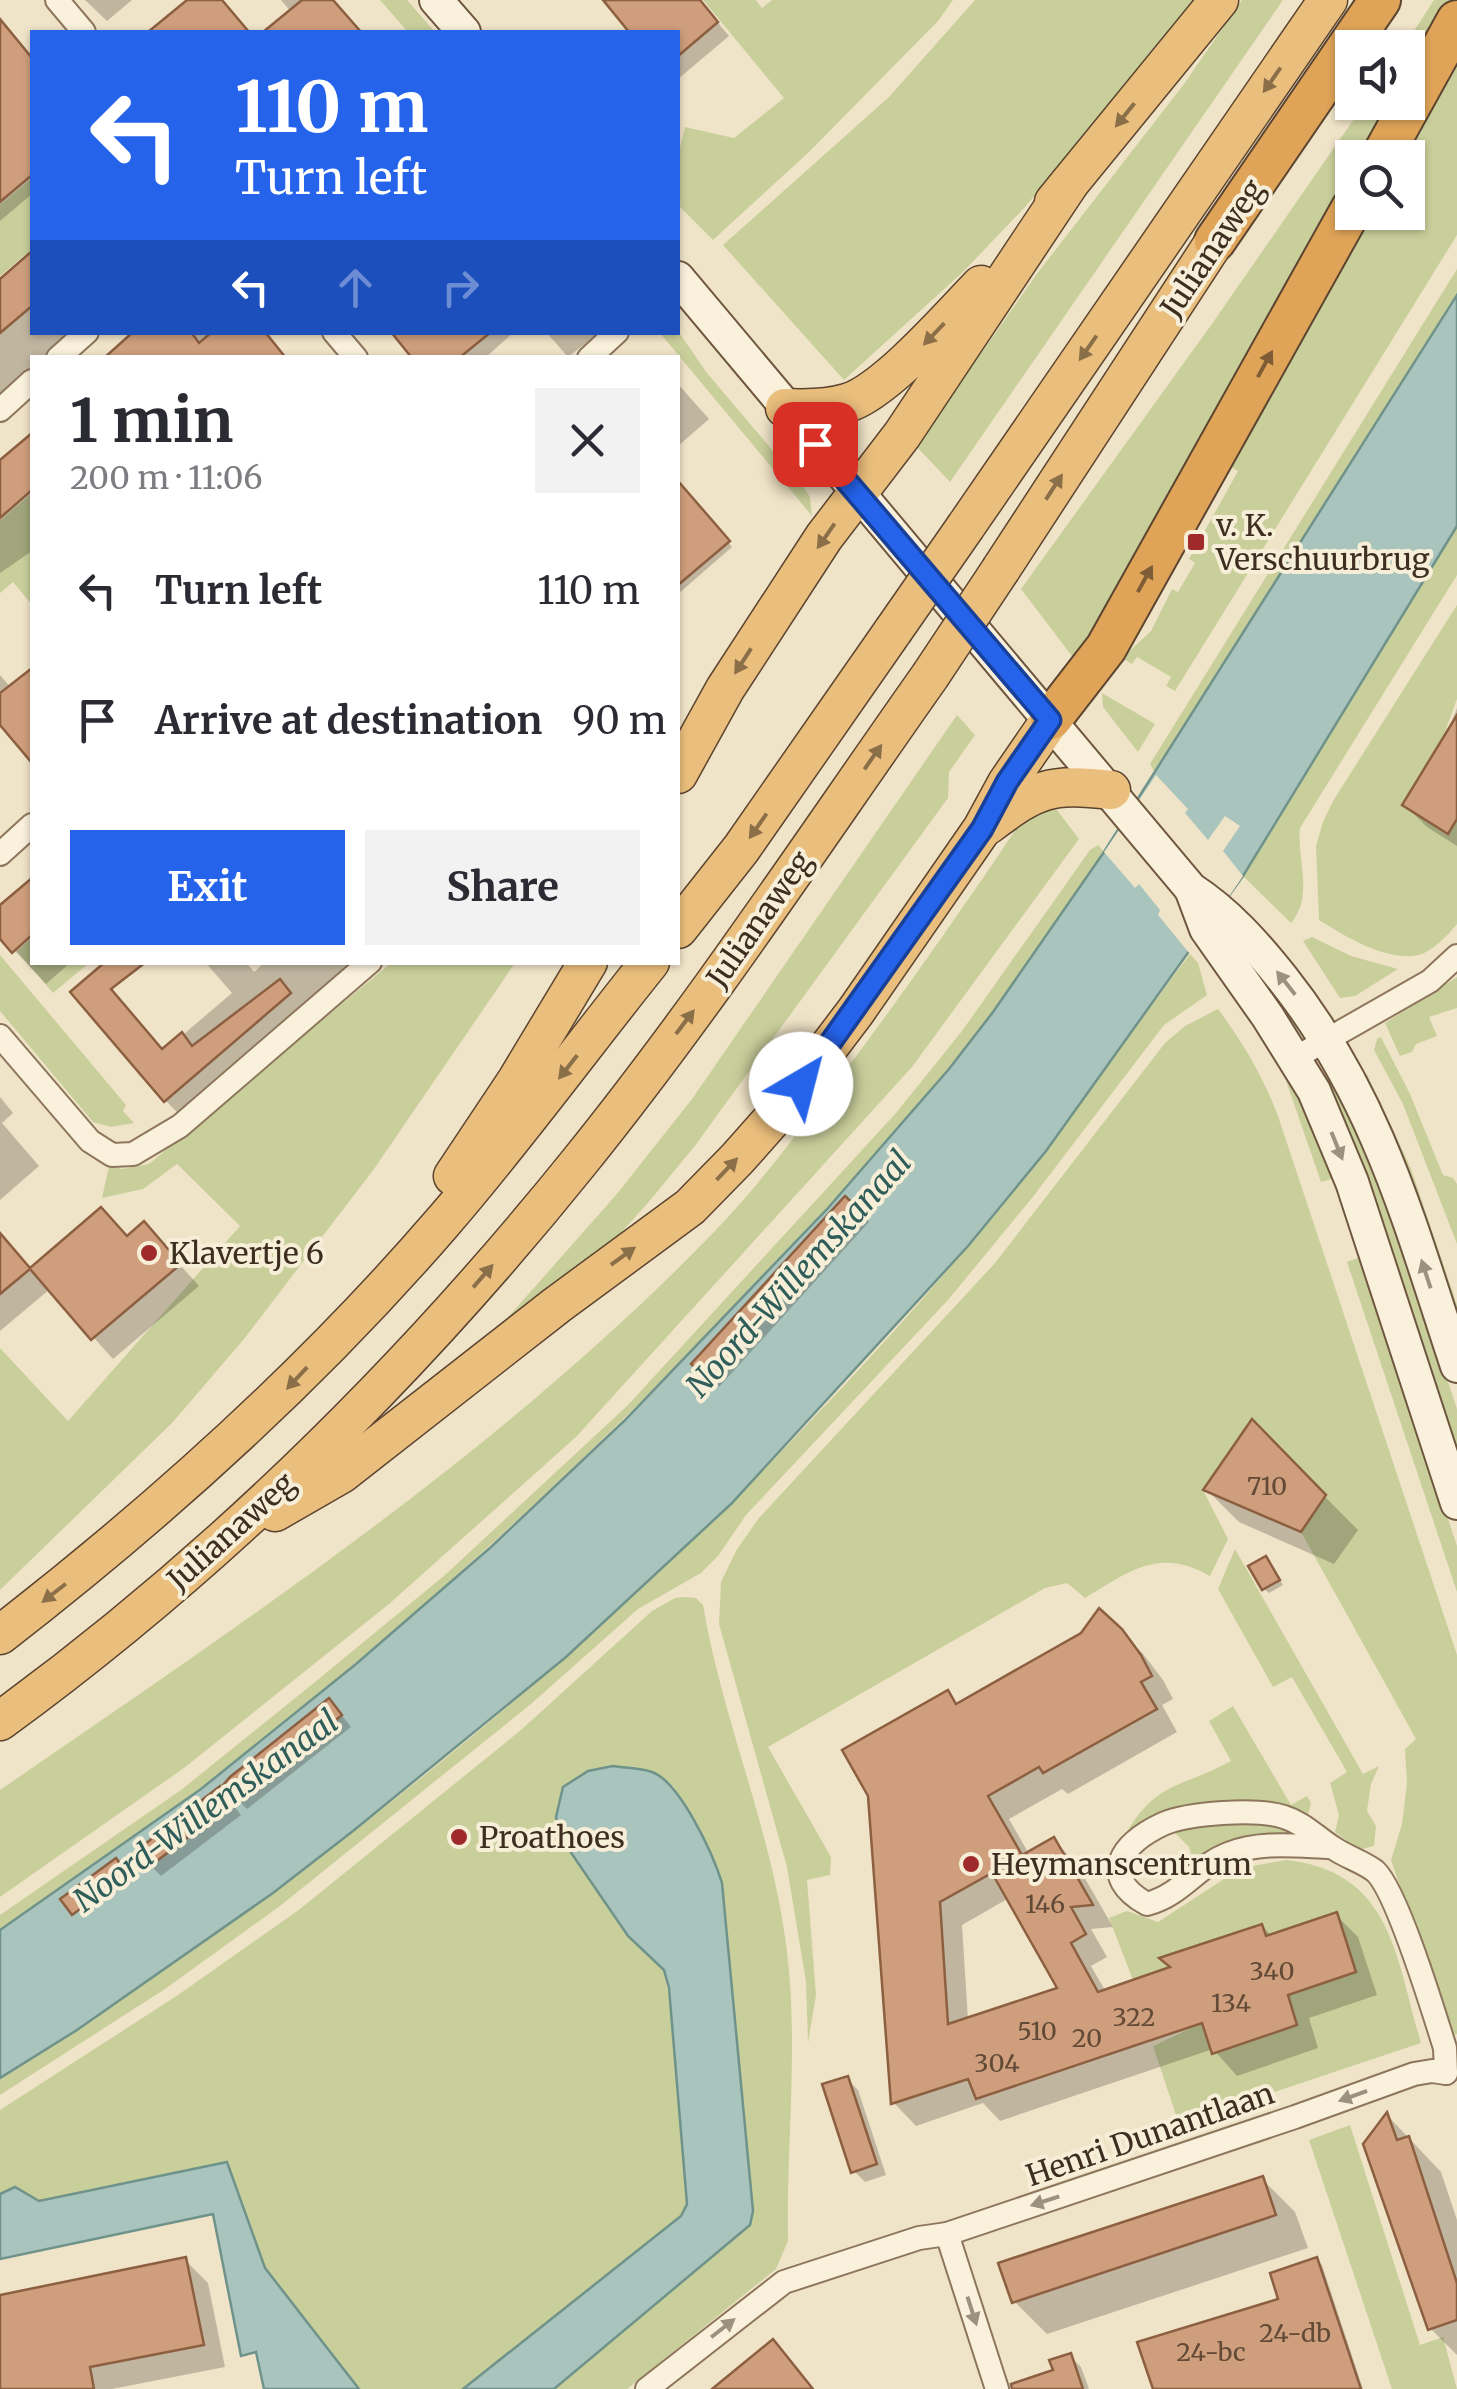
<!DOCTYPE html>
<meta charset="utf-8">
<style>
:root{--surface:#fff;--page:#f2f2f3;--text:#2b2b33;--muted:#7c7c81;--accent:#2563eb}
body{margin:0;font-family:Merriweather,serif;background:var(--page);color:var(--text);height:100vh;display:flex;flex-direction:column;font-size:38px;white-space:nowrap}
*{box-sizing:border-box;margin:0}
p{font-size:32px;color:var(--muted)}
.icon{flex:none;width:55px;height:55px;fill:none;stroke:currentColor;stroke-width:2;stroke-linecap:round;stroke-linejoin:round}
.map{position:relative;flex:1;overflow:hidden}
.panel{position:absolute;left:30px;top:355px;width:650px;height:610px;display:flex;flex-direction:column;background:var(--surface);border-radius:0px;box-shadow:0 2px 8px #0004}
.panel>*{flex:none}
.banner{position:absolute;left:30px;top:30px;width:650px;height:305px;border-radius:0px;box-shadow:0 2px 8px #0004;background:#2563eb;color:#fff;overflow:hidden}
.buttons{position:absolute;left:1335px;top:30px;display:grid;gap:20px}
.buttons a{display:grid;place-items:center;width:90px;height:90px;border-radius:0px;background:var(--surface);box-shadow:0 2px 8px #0004;font-size:50px}
.pin{position:absolute;display:grid;place-items:center;width:85px;height:85px;color:#fff;margin:-42px;border-radius:20px;box-shadow:0 5px 15px #0006}
.me{position:absolute;width:110px;margin:-55px;rotate:37deg;stroke-linejoin:round;filter:drop-shadow(0 0 8px #0008)}
.turn{display:flex;align-items:center;gap:35px;height:210px;padding:0 40px;font-size:45px}
.turn .icon{width:130px;height:130px;stroke-width:2.5}
.turn b{display:block;font-size:70px;line-height:85px}
.lanes{display:flex;align-items:center;height:95px;padding:0 40px;background:#0003;justify-content:center;gap:50px;direction:ltr}
.lanes .off{opacity:.35}
.round{display:grid;place-items:center;flex:none;width:105px;height:105px;border-radius:0px;background:var(--page)}
.summary{display:flex;align-items:center;justify-content:space-between;height:170px;padding:0 40px}
h1{font-size:60px;font-weight:700;line-height:75px}
.action{display:flex;gap:20px;margin-top:auto;padding:20px 40px}
.action a{flex:1;height:115px;border-radius:0px;background:var(--accent);color:#fff;font-size:40px;font-weight:700;line-height:115px;text-align:center}
.action a+a{background:var(--page);color:var(--text)}
ul{padding:0;list-style:none}
li{display:flex;align-items:center;gap:30px;height:130px;padding:0 40px}
li div{flex:1}
li b{display:block;font-size:38px}
li em{font-style:normal}
.map>svg:first-child{display:block}
</style>
<div class="map">
<svg width="1457" height="2389" viewBox="0 0 1457 2389">
<rect width="100%" height="100%" fill="#f0e4c8"/>
<g fill="#c9cf9b">
<path d="M380,0H407L435,32H408Z"/>
<path d="M703,0H756L762,8L772,0H953L938,21L809,152L713,240L678,205V155L685,127L734,138L784,98Z"/>
<path d="M975,0H1201L1025,207L964,271L844,380L723,245L889,97Z"/>
<path d="M1242,0H1283L950,482L916,446L1036,275L1184,84Z"/>
<path d="M1434,0H1456L1408,87V48H1403Z"/>
<path d="M1457,47V235L1175,691L1166,686L1171,677L1137,657L1132,664L1122,658L1151,631L1172,589L1178,592L1195,563L1189,559L1238,471L1231,467L1258,397L1361,213L1408,212V158L1393,157Z"/>
<path d="M1365,103H1399L1368,157L1352,158V186L1078,664L1021,589L1214,321Z"/>
<path d="M32,178V249L0,276V205Z"/>
<path d="M1457,269V295L1156,775L1150,764Z"/>
<path d="M678,331L707,373L801,484L810,497L812,516L660,333Z"/>
<path d="M32,493V605L13,582L0,593V521Z"/>
<path d="M1457,526V575L1300,828C1297,861 1314,896 1291,923L1243,876Z"/>
<path d="M1457,605V699L1442,740L1402,805L1447,833L1457,819V924C1448,935 1433,951 1419,955C1386,962 1345,936 1319,920L1316,846L1323,822L1333,801Z"/>
<path d="M1102,693L1155,724L1138,752L1103,707Z"/>
<path d="M957,715L975,735L949,772L948,798L694,1147L647,1204L589,1268L487,1341L616,1195L692,1099Z"/>
<path d="M1054,806L1079,839L912,1067L576,1437L389,1604L184,1768L0,1897V1790C247,1620 503,1450 713,1233C753,1192 788,1145 823,1100C892,1010 957,917 1020,823L1033,812Z"/>
<path d="M1098,845L1104,852C1054,925 1005,999 950,1068C881,1153 805,1232 730,1311C596,1450 457,1581 307,1703C209,1783 108,1863 0,1930V1915L181,1790L315,1682L445,1575L628,1405L896,1113L962,1031L1090,850Z"/>
<path d="M1312,937L1351,956L1398,969L1355,996L1340,998L1303,941Z"/>
<path d="M32,938V962L89,963L53,993L17,951Z"/>
<path d="M1190,954L1198,963L1207,995L1164,1025L1032,1198L948,1300L746,1515L718,1556L701,1573L638,1609L531,1704L280,1906L165,1989L0,2095V2078C362,1851 693,1571 970,1244C1048,1151 1117,1051 1190,954Z"/>
<path d="M0,955L126,1105L123,1111L134,1123L111,1127L93,1122L0,1011Z"/>
<path d="M391,963H515L374,1169L244,1339L172,1423L0,1590V1348L68,1421L240,1226L177,1164L143,1189L102,1198L109,1166L122,1169L149,1164Z"/>
<path d="M1457,977V1008L1429,1017L1437,1036L1416,1044L1412,1052L1400,1056L1385,1023Z"/>
<path d="M1218,1009C1244,1044 1264,1078 1279,1119L1457,1655V2034L1451,2036L1391,1860L1402,1824L1407,1783L1405,1749L1416,1739L1301,1532L1326,1495L1252,1419L1203,1490L1228,1539L1210,1576C1159,1547 1130,1571 1085,1598L1067,1583L1045,1588L768,1747L831,1857L830,1875L807,1880L816,1995L808,2043L806,1982L787,1867L719,1624L721,1582L736,1551L758,1519L995,1263L1165,1043L1185,1026Z"/>
<path d="M1381,1037L1410,1094L1443,1175L1453,1178L1457,1184V1244L1403,1104L1374,1050L1377,1039Z"/>
<path d="M1285,1069L1289,1070L1335,1178L1321,1182L1283,1072Z"/>
<path d="M1367,1074L1411,1169L1457,1305V1325L1362,1077Z"/>
<path d="M1330,1075L1361,1132L1397,1229L1457,1409V1464L1322,1078Z"/>
<path d="M1361,1257L1457,1546V1592L1347,1262Z"/>
<path d="M1235,1549L1363,1774L1379,1766L1371,1784L1367,1811L1376,1826L1374,1846L1358,1850L1335,1832L1339,1815L1330,1783L1347,1772L1292,1677L1273,1687L1218,1589Z"/>
<path d="M684,1597L696,1598L703,1605C722,1717 769,1824 785,1937C800,2037 786,2141 788,2241L776,2269L627,2389H554L739,2235L753,2211L722,1883L717,1865L673,1786L561,1838L628,1936L664,1970L674,2025L687,2204L681,2216L463,2389H359L265,2268L227,2163L39,2202L16,2187L0,2194V2110L178,1995L300,1909L521,1730L652,1611L675,1598Z"/>
<path d="M1233,1706L1291,1805L1307,1796L1311,1803L1309,1812L1304,1817L1280,1810L1123,1839C1155,1780 1180,1789 1231,1761L1209,1721Z"/>
<path d="M1239,1821L1278,1826L1310,1837L1195,1866L1189,1847L1173,1831Z"/>
<path d="M1286,1860C1392,1871 1396,1958 1421,2043L1179,2124L1153,2046L1202,2023L1213,2054L1297,2026L1288,1995L1356,1972L1337,1913L1266,1936L1262,1924L1180,1951L1184,1963L1133,1980L1109,1918L1127,1911L1158,1922L1241,1868Z"/>
<path d="M1350,2125L1420,2345L1443,2337L1457,2389H1392L1309,2140Z"/>
</g>
<g fill="#a9c4bc" stroke="#6f938a" stroke-width="2.5">
<path d="M1457,295V526L1243,876L1046,1151L968,1246L731,1504L566,1657L353,1831L273,1893L77,2030L0,2078V1930L201,1789L356,1664L491,1547L624,1421L828,1208L949,1069L993,1012L1104,852Z"/>
<path d="M613,1766C625,1768 640,1768 652,1772C680,1782 713,1854 722,1883L753,2211L750,2225L554,2389H463L681,2216L687,2204L669,1988L664,1970L628,1936L561,1838L556,1817L563,1787L588,1771Z"/>
<path d="M227,2162L265,2268L359,2389H264L256,2352L241,2356L213,2214L0,2259V2194L15,2187L39,2201Z"/>
</g>
<path fill="#f0e4c8" d="M1156,775L1188,809L1185,813L1208,840L1225,816L1240,826L1223,851L1243,876L1190,954L1158,915L1160,910L1139,884L1135,888L1104,852Z"/>
<g fill="#0003" fill-rule="evenodd">
<path d="M85,0H132L107,21Z"/>
<path d="M281,0H333L361,32H267L291,12Z"/>
<path d="M613,0H699L729,36L678,79V32H632L608,4Z"/>
<path d="M0,22L32,60V194L0,221Z"/>
<path d="M32,255V332H72L43,358H32V366L0,394V283Z"/>
<path d="M137,332H264L285,358Z"/>
<path d="M394,332H514L485,358H415Z"/>
<path d="M546,332H600L568,357Z"/>
<path d="M678,384L709,419L678,446Z"/>
<path d="M32,436V551L0,573V464Z"/>
<path d="M685,493L732,547L678,594V500Z"/>
<path d="M32,671V759L0,721V675L11,688Z"/>
<path d="M1457,708V846L1427,827L1405,805L1444,741Z"/>
<path d="M32,881V962H71L46,984L0,935V908Z"/>
<path d="M205,962H246L254,972L265,962H360L189,1124L165,1100L95,974L164,1051L232,993Z"/>
<path d="M0,1097L13,1113L2,1123L39,1166L0,1200Z"/>
<path d="M845,1199L869,1222L719,1387L695,1364Z"/>
<path d="M144,1225L199,1286L113,1359L50,1289L0,1331V1233L31,1269L128,1238Z"/>
<path d="M1252,1423L1358,1530L1334,1564L1239,1522L1206,1489Z"/>
<path d="M1266,1559L1283,1585L1269,1593L1264,1589Z"/>
<path d="M1120,1631L1144,1655L1163,1680L1173,1699L1162,1705L1177,1732L1068,1794L1062,1789L1009,1819L1029,1854L1054,1840L1076,1863L1113,1927L1091,1929L1107,1957L1091,1966L1106,1992L1173,1969L1262,1926L1272,1936L1336,1915L1358,1937L1377,1995L1309,2018L1318,2048L1237,2076L1213,2049L1000,2121L983,2103L916,2126L894,2103L870,1795L948,1694L959,1705ZM1009,1898L1061,1990L968,2020L962,1925Z"/>
<path d="M340,1713L351,1727L247,1809L237,1799Z"/>
<path d="M230,1801L241,1815L161,1876L150,1865Z"/>
<path d="M847,2079L858,2090L886,2175L865,2182L854,2171Z"/>
<path d="M1387,2115L1441,2172L1457,2220V2355L1430,2328Z"/>
<path d="M1262,2179L1295,2212L1308,2248L1047,2334L1014,2301Z"/>
<path d="M185,2260L208,2283L225,2367L112,2389H0V2298Z"/>
<path d="M1316,2260L1322,2265L1363,2389H1156L1281,2300Z"/>
<path d="M1070,2356L1081,2367L1089,2389H1045Z"/>
</g>
<g fill="#cf9f7d" stroke="#8d5f41" stroke-width="2.5" fill-rule="evenodd">
<path d="M187,0H222L249,32H148Z"/>
<path d="M302,0H333L361,32H263Z"/>
<path d="M603,0H700L718,22L678,56V32H629Z"/>
<path d="M0,19L32,58V175L0,202Z"/>
<path d="M32,251V306L0,333V279Z"/>
<path d="M133,332H191L199,343L212,332H265L286,358H104Z"/>
<path d="M391,332H491L459,358H412Z"/>
<path d="M32,433V490L0,518V460Z"/>
<path d="M678,481L730,541L678,585Z"/>
<path d="M32,668V763L0,725V693Z"/>
<path d="M1457,715V819L1448,834L1402,805Z"/>
<path d="M32,878V935L12,953L0,939V905Z"/>
<path d="M105,962H146L111,989L162,1049L182,1032L192,1046L280,979L291,993L164,1102L70,992Z"/>
<path d="M845,1196L860,1210L707,1378L691,1364Z"/>
<path d="M101,1207L127,1236L144,1221L181,1264L91,1340L30,1269L0,1294V1233L30,1268Z"/>
<path d="M1252,1419L1326,1495L1301,1532L1203,1490Z"/>
<path d="M1266,1556L1280,1580L1262,1590L1248,1566Z"/>
<path d="M1099,1608L1122,1629L1141,1655L1152,1676L1141,1682L1157,1709L1043,1773L1039,1767L988,1796L1022,1855L1054,1837L1093,1905L1071,1907L1086,1934L1071,1943L1098,1992L1170,1967L1159,1958L1262,1924L1266,1936L1337,1912L1356,1972L1288,1995L1297,2025L1212,2054L1202,2023L976,2099L968,2079L891,2104L868,1796L842,1750L948,1690L956,1704L1081,1633ZM992,1873L1057,1988L948,2024L940,1902Z"/>
<path d="M329,1698L342,1715L235,1800L223,1785L230,1777Z"/>
<path d="M220,1786L232,1803L149,1867L136,1851Z"/>
<path d="M116,1858L128,1874L72,1915L60,1899Z"/>
<path d="M848,2076L877,2164L851,2173L822,2084Z"/>
<path d="M1387,2112L1397,2140L1409,2136L1457,2283V2320L1428,2330L1363,2144Z"/>
<path d="M1263,2176L1276,2215L1012,2303L998,2263Z"/>
<path d="M186,2257L204,2345L90,2367L94,2389H0V2295Z"/>
<path d="M1317,2257L1361,2389H1153L1137,2342L1278,2299L1270,2273Z"/>
<path d="M773,2339L813,2389H712Z"/>
<path d="M1071,2353L1083,2389H1012L1011,2384L1053,2370L1049,2360Z"/>
</g>
<g fill="none" stroke-linecap="round" stroke-linejoin="round">
<defs>
<g id="minor">
<path d="M57,0L84,32"/>
<path d="M334,332L356,358"/>
<path d="M58,358L87,332"/>
<path d="M589,358L617,332"/>
<path d="M0,410L32,381"/>
<path d="M0,854L32,825"/>
<path d="M0,1036L90,1141L112,1155L133,1154L180,1126L370,962"/>
<path d="M1295,1058L1430,981L1457,956"/>
<path d="M1331,1847C1297,1846 1260,1841 1228,1854C1197,1866 1183,1894 1147,1904C1097,1876 1122,1843 1163,1824C1188,1813 1257,1808 1284,1817C1304,1823 1317,1838 1335,1849C1347,1857 1363,1862 1375,1871C1397,1891 1434,2013 1445,2048L1446,2073"/>
<path d="M947,2234L997,2389"/>
<path d="M647,2389L784,2282L919,2238L947,2234L1295,2117L1414,2074L1432,2071L1446,2073"/>
</g>
<g id="secondary">
<path d="M436,0L464,32"/>
<path d="M678,278L1191,889C1228,913 1256,945 1283,979C1378,1099 1410,1225 1457,1366"/>
<path d="M1191,889L1206,929L1268,1017L1314,1091L1352,1182L1457,1503"/>
</g>
<g id="trunk">
<path d="M1054,202L1219,0"/>
<path d="M785,408C806,409 827,409 847,403C885,392 952,315 981,285"/>
<path d="M966,526L1328,0"/>
<path d="M1001,569L1215,241"/>
<path d="M678,774L725,689L824,537L902,435L1069,184"/>
<path d="M988,825C1037,788 1049,783 1111,790"/>
<path d="M678,929L741,849L893,631"/>
<path d="M453,1176L517,1080L588,962"/>
<path d="M275,1512L341,1474L557,1305L690,1207L737,1159L784,1106L856,1011L982,829L1007,783L1051,719"/>
<path d="M0,1635C160,1511 310,1376 442,1223C515,1139 580,1049 650,962"/>
<path d="M0,1721C218,1562 411,1371 580,1161C705,1006 815,839 930,676"/>
</g>
<g id="motorway">
<path d="M1381,158L1457,21"/>
<path d="M1215,241L1380,0"/>
<path d="M1051,719L1106,648L1352,208"/>
</g>
</defs>
<use href="#minor" stroke="#8d765c" stroke-width="26"/>
<use href="#secondary" stroke="#6f573f" stroke-width="36"/>
<use href="#trunk" stroke="#5b4430" stroke-width="41"/>
<use href="#motorway" stroke="#5b4430" stroke-width="44"/>
<use href="#minor" stroke="#faf1dc" stroke-width="22"/>
<use href="#secondary" stroke="#faf1dc" stroke-width="32"/>
<use href="#trunk" stroke="#eabe7c" stroke-width="38"/>
<use href="#motorway" stroke="#e0a458" stroke-width="40"/>
<defs>
<g id="trunk-bridge">
<path d="M893,631L966,526"/>
<path d="M930,676L1001,569"/>
</g>
</defs>
<use href="#trunk-bridge" stroke="#5b4430" stroke-width="41" stroke-linecap="butt"/>
<use href="#trunk-bridge" stroke="#eabe7c" stroke-width="38"/>
</g>
<defs><path id="oneway-solid" d="M-6-.8H1V-3.2L6.5 0L1 3.2V.8H-6Z" transform="scale(2.5)"/></defs>
<g fill="#8b6f49">
<use href="#oneway-solid" transform="translate(1272 80) rotate(125)"/>
<use href="#oneway-solid" transform="translate(1125 115) rotate(129)"/>
<use href="#oneway-solid" transform="translate(934 334) rotate(134)"/>
<use href="#oneway-solid" transform="translate(1088 348) rotate(125)"/>
<use href="#oneway-solid" transform="translate(1054 487) rotate(-57)"/>
<use href="#oneway-solid" transform="translate(826 536) rotate(125)"/>
<use href="#oneway-solid" transform="translate(743 661) rotate(123)"/>
<use href="#oneway-solid" transform="translate(873 757) rotate(-55)"/>
<use href="#oneway-solid" transform="translate(758 826) rotate(125)"/>
<use href="#oneway-solid" transform="translate(685 1022) rotate(-53)"/>
<use href="#oneway-solid" transform="translate(568 1067) rotate(128)"/>
<use href="#oneway-solid" transform="translate(727 1169) rotate(-46)"/>
<use href="#oneway-solid" transform="translate(623 1256) rotate(-36)"/>
<use href="#oneway-solid" transform="translate(483 1276) rotate(-49)"/>
<use href="#oneway-solid" transform="translate(297 1378) rotate(133)"/>
<use href="#oneway-solid" transform="translate(54 1593) rotate(142)"/>
</g>
<g fill="#7e5d36">
<use href="#oneway-solid" transform="translate(1265 364) rotate(-61)"/>
<use href="#oneway-solid" transform="translate(1145 579) rotate(-61)"/>
</g>
<g fill="#9c907e">
<use href="#oneway-solid" transform="translate(1286 983) rotate(-128)"/>
<use href="#oneway-solid" transform="translate(1337 1146) rotate(68)"/>
<use href="#oneway-solid" transform="translate(1426 1274) rotate(-108)"/>
<use href="#oneway-solid" transform="translate(1353 2096) rotate(160)"/>
<use href="#oneway-solid" transform="translate(1045 2201) rotate(162)"/>
<use href="#oneway-solid" transform="translate(972 2311) rotate(72)"/>
<use href="#oneway-solid" transform="translate(723 2328) rotate(-38)"/>
</g>
<g fill="none" stroke-linecap="round" stroke-linejoin="round">
<defs>
<path id="route" d="M801,1084L982,829L1007,782L1050,720L815,444"/>
</defs>
<use href="#route" stroke="#184099" stroke-width="25"/>
<use href="#route" stroke="#2563eb" stroke-width="18"/>
</g>
<g fill="#9e2a2b" stroke="#f7eed8" stroke-width="4">
<rect x="1186" y="532" width="20" height="20" rx="5"/>
<circle cx="149" cy="1253" r="10"/>
<circle cx="459" cy="1837" r="10"/>
<circle cx="971" cy="1864" r="10"/>
</g>
<g text-anchor="middle" dominant-baseline="central" stroke-width="8" stroke-linejoin="round" paint-order="stroke">
<g font-size="25" fill="#624a37">
<text x="1267" y="1486">710</text>
<text x="1045" y="1904">146</text>
<text x="1272" y="1971">340</text>
<text x="1231" y="2003">134</text>
<text x="1134" y="2017">322</text>
<text x="1037" y="2031">510</text>
<text x="1087" y="2038">20</text>
<text x="997" y="2063">304</text>
<text x="1295" y="2333">24-db</text>
<text x="1211" y="2352">24-bc</text>
</g>
<g font-size="30" fill="#3d2e20" stroke="#f7eed8">
<text transform="translate(1212 248) rotate(-56)">Julianaweg</text>
<text transform="translate(759 919) rotate(-55)">Julianaweg</text>
<text transform="translate(231 1531) rotate(-42)">Julianaweg</text>
<text transform="translate(1150 2134) rotate(-19)">Henri Dunantlaan</text>
</g>
<g font-size="30" fill="#3d2e20" stroke="#f7eed8" text-anchor="start">
<text x="1216" y="525">v. K.<tspan x="1216" dy="34">Verschuurbrug</tspan></text>
<text x="169" y="1253">Klavertje 6</text>
<text x="479" y="1837">Proathoes</text>
<text x="991" y="1864">Heymanscentrum</text>
</g>
<g font-size="32" font-style="italic" fill="#2f5d5a" stroke="#f7eed8">
<text transform="translate(799 1274) rotate(-48)">Noord-Willemskanaal</text>
<text transform="translate(206 1811) rotate(-36)">Noord-Willemskanaal</text>
</g>
</g>
</svg>
<div class="buttons">
<a><svg class="icon" aria-label="sound" viewBox="0 0 24 24"><path d="M4 9h4l5-4v14l-5-4H4zM17 9q2 3 0 6"/></svg></a>
<a><svg class="icon" aria-label="search" viewBox="0 0 24 24"><circle cx="10" cy="10" r="6"/><path d="M15 15l6 6"/></svg></a>
</div>
<div class="pin" style="left:815px;top:444px;background:#d93025"><svg class="icon" aria-label="arrive" viewBox="0 0 24 24"><path d="M6 21V4h12l-3 4 3 4H6"/></svg></div>
<svg class="me" style="left:801px;top:1084px" viewBox="-20 -20 40 40"><circle r="19" fill="#fff"/><path d="M0-13L10 11 0 6-10 11z" fill="#2563eb"/></svg>
<div class="banner">
<div class="turn"><svg class="icon" aria-label="left" viewBox="0 0 24 24"><path d="M17 20v-9H6M10 6l-5 5 5 5"/></svg><div><b>110 m</b>Turn left</div></div>
<div class="lanes"><svg class="icon" aria-label="left" viewBox="0 0 24 24"><path d="M17 20v-9H6M10 6l-5 5 5 5"/></svg><svg class="icon off" aria-label="ahead" viewBox="0 0 24 24"><path d="M12 20V5M6 11l6-6 6 6"/></svg><svg class="icon off" aria-label="right" viewBox="0 0 24 24"><path d="M7 20v-9h11M14 6l5 5-5 5"/></svg></div>
</div>
<section class="panel">
<div class="summary"><div><h1>1 min</h1><p>200 m · 11:06</p></div><a class="round"><svg class="icon" aria-label="close" viewBox="0 0 24 24"><path d="M6 6l12 12M18 6L6 18"/></svg></a></div>
<ul>
<li><svg class="icon" aria-label="left" viewBox="0 0 24 24"><path d="M17 20v-9H6M10 6l-5 5 5 5"/></svg><div><b>Turn left</b></div><em>110 m</em></li>
<li><svg class="icon" aria-label="arrive" viewBox="0 0 24 24"><path d="M6 21V4h12l-3 4 3 4H6"/></svg><div><b>Arrive at destination</b></div><em>90 m</em></li>
</ul>
<div class="action"><a>Exit</a><a>Share</a></div>
</section>
</div>
